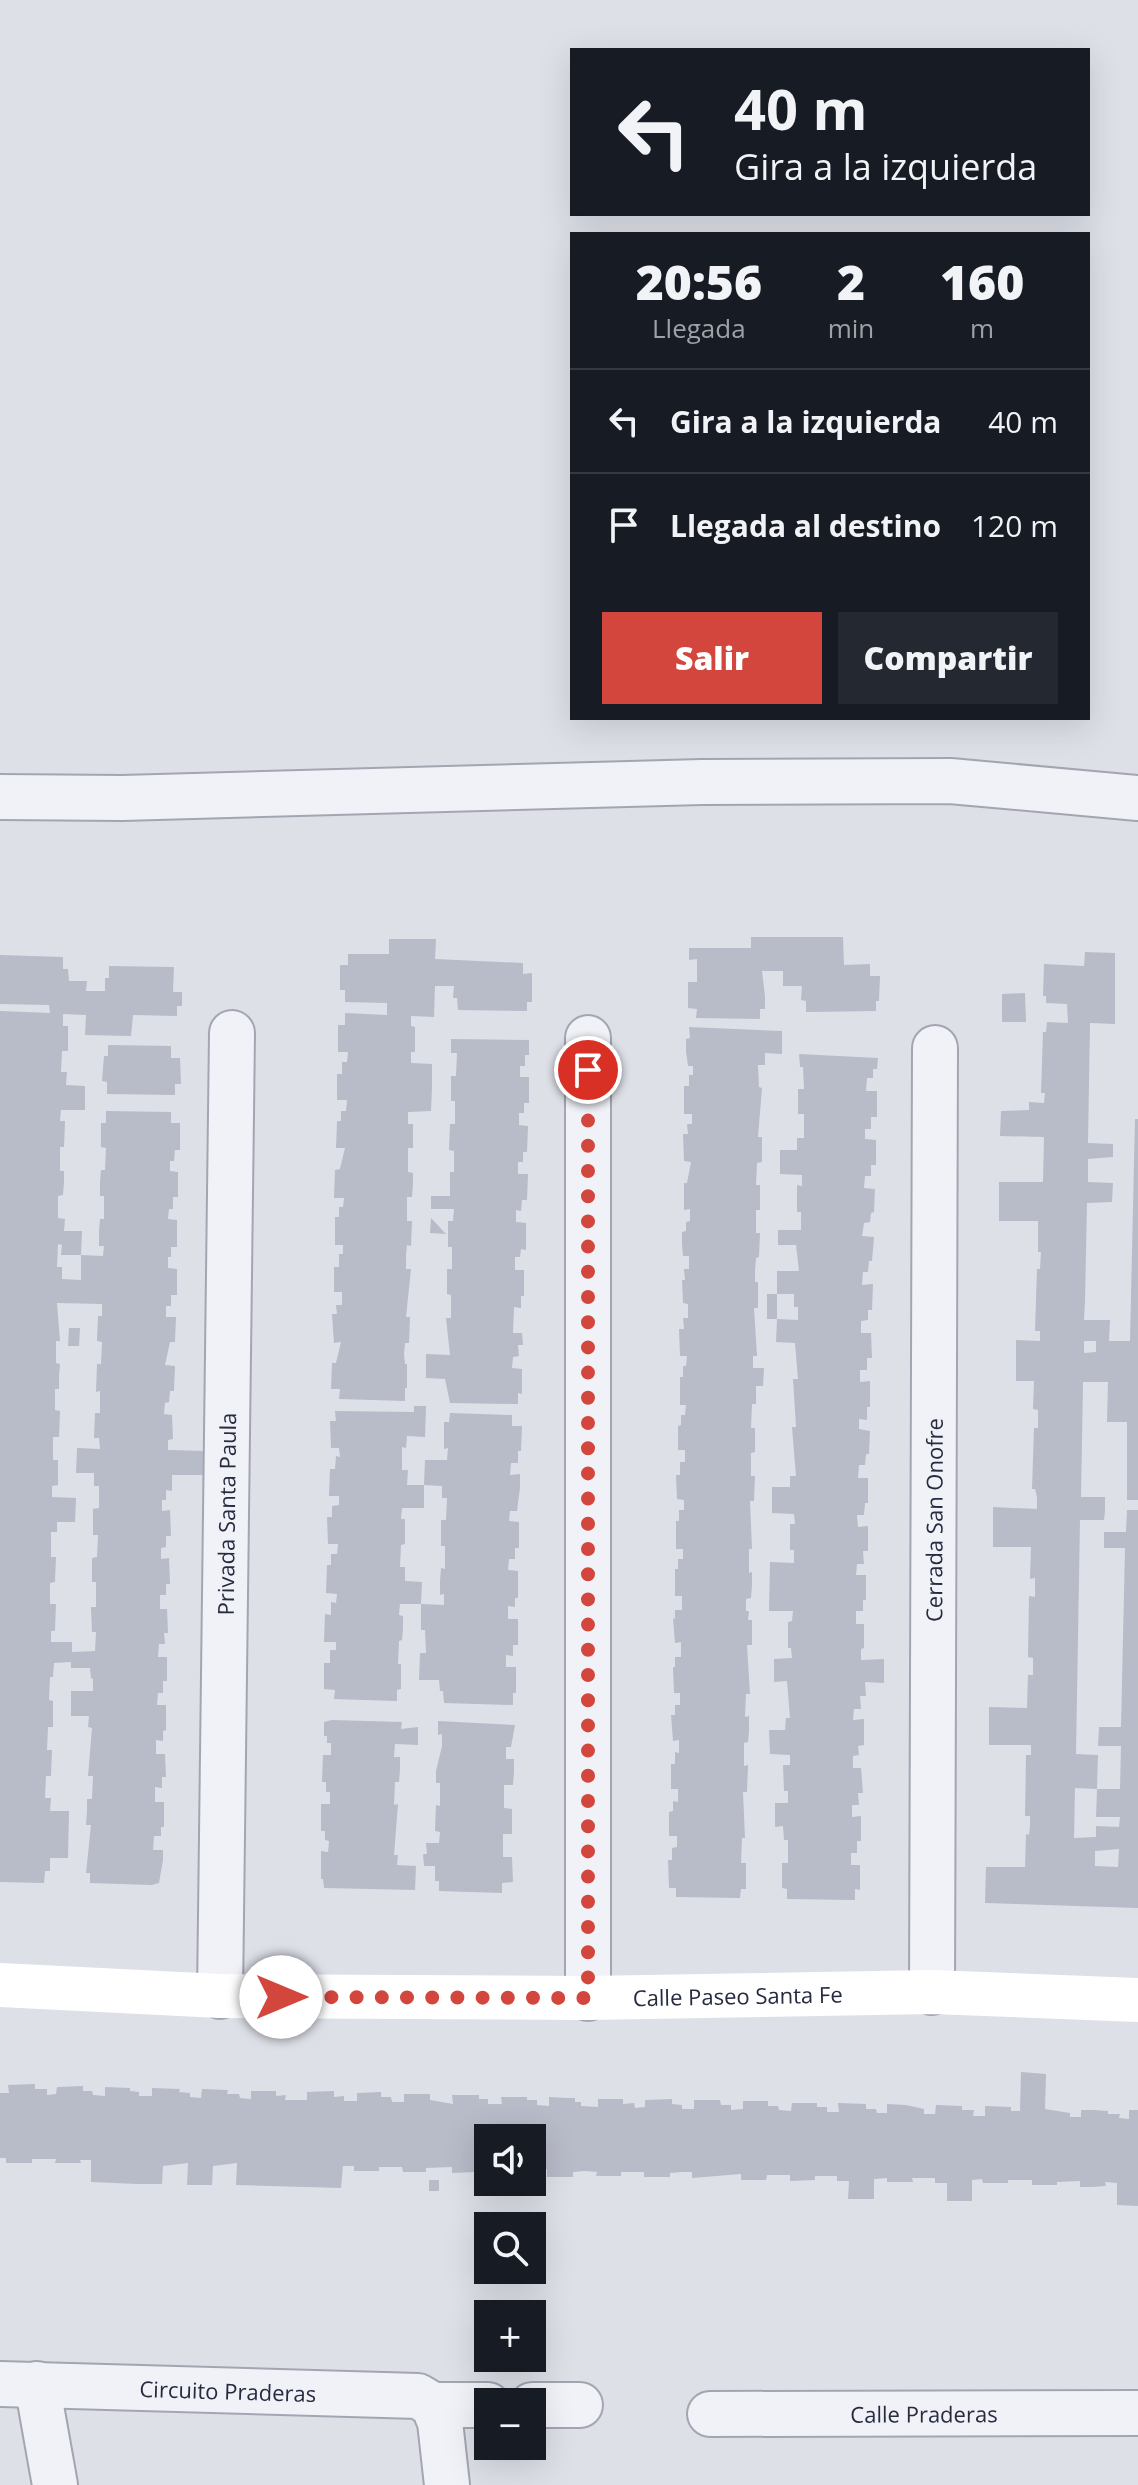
<!DOCTYPE html>
<html lang="es">
<meta charset="utf-8">
<style>
:root{--surface:#171b24;--page:#242831;--text:#f1f3f6;--muted:#9ea1a6;--line:#363941;--accent:#d3463e}
body{margin:0;font-family:"Open Sans",sans-serif;background:var(--page);color:var(--text);height:100vh;display:flex;flex-direction:column;font-size:30px;white-space:nowrap}
*{box-sizing:border-box;margin:0}
p{font-size:26px;color:var(--muted)}
.icon{flex:none;width:44px;height:44px;fill:none;stroke:currentColor;stroke-width:2;stroke-linecap:round;stroke-linejoin:round}
.map{position:relative;flex:1;overflow:hidden}
.sheet{position:absolute;left:570px;top:232px;width:520px;height:488px;display:flex;flex-direction:column;background:var(--surface);border-radius:0px;box-shadow:0 8px 32px #0002}
.sheet>*{flex:none}
.guide{position:absolute;left:570px;top:48px;width:520px;height:168px;border-radius:0px;box-shadow:0 8px 32px #0002;background:#171b24;color:var(--text);overflow:hidden}
.buttons{position:absolute;left:474px;top:2124px;display:grid;gap:16px}
.buttons a{display:grid;place-items:center;width:72px;height:72px;border-radius:0px;background:var(--surface);box-shadow:0 8px 32px #0002;font-size:40px}
.pin{position:absolute;display:grid;place-items:center;width:68px;height:68px;color:#fff;margin:-34px;border:4px solid #fff;border-radius:50%;box-shadow:0 2px 8px #0007}
.me{position:absolute;width:88px;margin:-44px;rotate:90deg;stroke-linejoin:round;filter:drop-shadow(0 0 6px #0008)}
.turn{display:flex;align-items:center;gap:28px;height:168px;padding:0 32px;font-size:36px}
.turn .icon{width:104px;height:104px;stroke-width:2.5}
.turn b{display:block;font-size:56px;line-height:68px}
.eta{display:flex;justify-content:space-evenly;align-items:center;height:136px;text-align:center}
.eta b{font-size:48px;font-weight:800;line-height:56px}
.cta{display:flex;gap:16px;margin-top:auto;padding:16px 32px}
.cta a{flex:1;height:92px;border-radius:0px;background:var(--accent);color:#fff;font-size:32px;font-weight:800;line-height:92px;text-align:center}
.cta a+a{background:var(--page);color:var(--text)}
ul{padding:0;list-style:none}
li{display:flex;align-items:center;gap:24px;height:104px;padding:0 32px;border-top:2px solid var(--line)}
li div{flex:1}
li b{display:block;font-size:30px}
li em{font-style:normal}
.map>svg:first-child{display:block}
</style>
<div class="map">
<svg width="1138" height="2485" viewBox="0 0 1138 2485">
<rect width="100%" height="100%" fill="#dee0e8"/>
<g fill="#b8bbc8" fill-rule="evenodd">
<path d="M751,937H843L844,965L870,964V976H880L879,1001H876V1011L806,1012V1001L801,1000L802,986H783V971H762L765,997V1009H760V1019L696,1018L697,1009L688,1008V982H697V959L689,960V948H751Z"/>
<path d="M389,939H436L435,959L523,963V974L532,973V1002H527V1011L458,1010L457,998H453L454,986H435L434,1017L411,1016V1026L415,1027V1052H411V1063L432,1064V1088L431,1111L408,1112V1124H413V1148H408V1172L413,1173V1184L412,1197H407V1221H412L411,1246L407,1245L406,1255V1269H411L406,1317H410L409,1343H405L404,1354L405,1364H407V1388H405V1401L339,1399L340,1389H331L332,1363H336L341,1342L334,1343L332,1314H337L336,1305H342V1292H334V1267H339V1254H343V1245H335V1217H339V1207H343L344,1198H334L335,1170L340,1169L345,1148H336L337,1121H341V1111H346L347,1100H337V1074H342V1062H347L348,1052H338V1025H345V1013L387,1015V1003L345,1002V990H340V965H348V954H389Z"/>
<path d="M1085,952L1115,953V1024L1090,1023L1088,1143L1113,1144V1157L1088,1159V1182L1113,1183L1112,1202L1087,1203L1085,1301L1084,1320H1110L1109,1341H1130L1135,1119H1138V1500H1127V1422H1107L1108,1382H1083L1081,1497H1105V1511L1104,1520H1080L1076,1754L1098,1755L1097,1789L1075,1788L1074,1838L1096,1837V1826L1119,1827L1120,1817H1096L1097,1789H1120L1121,1746H1098L1099,1727H1121L1125,1548H1104V1532H1126L1127,1510H1138V1908L985,1903L986,1867H1025L1026,1834L1029,1835L1030,1826V1816H1025L1026,1755H1031V1745H989V1707L1027,1708L1028,1675H1033V1658L1028,1657L1029,1596L1035,1597V1578L1030,1579L1031,1547H993V1507L1037,1509V1497L1035,1489H1032L1034,1428H1038V1410L1033,1409L1034,1381H1016V1340L1040,1341V1331H1035L1037,1269H1040L1041,1252H1038V1221H999V1182H1043L1044,1137L1000,1136L1001,1111L1029,1110V1102L1044,1103L1045,1093H1041L1043,1032H1046L1047,1022L1068,1023L1067,1004L1046,1003V996H1043L1044,964L1084,966ZM1084,1341H1096V1352L1084,1353ZM1119,1849L1118,1867L1095,1866V1851Z"/>
<path d="M0,955L63,957V969H68L69,981H87L86,991H105V978H109V966L174,967L173,992H182V1006H177V1016L133,1015L131,1036L85,1035L86,1015L63,1014V1026H68V1051H62L61,1072H67L66,1085L85,1086V1110H61L60,1121H65L64,1147H60V1171H64V1182L63,1195L58,1196V1218L65,1219L64,1231H82L81,1255H61L62,1245L58,1244L57,1267H62V1279L81,1280V1255L103,1256L104,1246H99V1231L100,1219H104V1196H100V1183L101,1170H105L106,1148L101,1147V1123H106V1111L171,1112V1123H180V1150H175L174,1161H170V1171L178,1172V1197H173V1209H169L168,1219L177,1220V1247H171V1257H168V1268L177,1269V1295H171V1306H166V1317H176L175,1342H170L165,1365L175,1366L174,1391H170L169,1402L165,1403L164,1414L172,1415L173,1439L168,1440V1450L205,1451L204,1475H172V1491L166,1490V1500H162V1511L170,1510L171,1536H166V1547L161,1548V1559L169,1558L170,1584H166V1595H160V1609H167L168,1633H164L165,1644H159L158,1657H167V1681H163V1693H158L157,1705H166V1730L163,1731V1741L156,1740V1754H165L166,1777H162V1788L155,1787V1802H164V1827H161V1836H154L153,1850H163V1860L159,1883L152,1885L90,1883V1873H86L91,1825H86L87,1811V1799H92L93,1776H88L92,1728L88,1727L89,1716H71V1691H93V1679L91,1678L90,1668H71V1662L54,1663L53,1677H50L49,1700L53,1701V1727H48L47,1750H52L51,1776H46L45,1798H51L50,1811H69L68,1858H50V1871H45L44,1883L0,1882V1011L50,1013L49,1005L0,1004ZM57,1303L102,1304V1316H98L97,1341L102,1342L101,1364H97L96,1392L100,1391V1413H95L94,1438H99L100,1449L77,1448L76,1473H94V1486H99V1508L93,1509V1535H98L97,1557L92,1558V1582H96V1607H91L92,1632H96L95,1651L72,1652V1642H51V1631H55L56,1604H50V1583L55,1582L56,1557H51V1532H57V1522H75L76,1498L52,1497V1486L58,1485V1460H53V1437H59L60,1411L55,1410V1389H59V1376L60,1364L56,1363V1341H60Z"/>
<path d="M1025,993L1026,1022H1002V994Z"/>
<path d="M689,1027L782,1031V1054L765,1053V1065H758L759,1087L762,1088L758,1137H762V1162L757,1163L756,1185H760V1210H756V1233H760L759,1257L756,1258L755,1271V1282H758V1308H754L757,1356H753V1368H764L763,1386H756V1404H752L751,1428H755V1452L751,1453V1476H755L754,1501H750L752,1549H749V1573L752,1572V1585L751,1598L746,1599V1611H749L748,1620H752V1645H747L750,1694H746L745,1717L749,1716V1730L748,1742L744,1743V1766L748,1765L747,1792H743L745,1838H742L741,1863H746V1889H741L740,1898L676,1897V1888H669L668,1860H672V1848L677,1847V1836H669V1812L673,1811V1801L678,1802V1789H671V1764H675V1752L679,1753V1740L673,1741L671,1715H675V1705H680V1693H674L673,1667H675V1657H681V1642L675,1643L673,1618L675,1619V1610H682V1596H675V1569H678V1559H683V1549H676V1521H679V1510H684V1500L677,1499L676,1475H680V1462H685V1450H678V1426L681,1425V1415H685L686,1405H680V1377H683V1366H686L687,1356H680L679,1329H684L683,1318H688V1304L683,1303L682,1280H685L684,1269H689V1256H683L682,1244V1232L686,1231V1222L690,1221V1209L684,1210V1183H687L691,1162L684,1161L683,1134H688L687,1124H692V1114H684V1086H689V1075H693V1066H688L686,1051V1039L690,1038Z"/>
<path d="M451,1039L529,1040V1055H525V1066H520V1077H529V1103H524V1113H519V1125L528,1126L527,1152H523V1162H518V1174H528L527,1200H522L521,1211L516,1210V1222L526,1223V1250L521,1249L520,1257H515V1270H524V1296H521V1308L514,1307L513,1333H522L523,1345H518L519,1356L513,1357L512,1368L522,1369V1394L518,1393V1404L450,1403L445,1379L426,1378V1354L450,1355L446,1318H451V1295L447,1294V1269H452V1247H448V1221H453L454,1209H431V1196H450V1172H454V1151L449,1150L450,1124H455V1101H451V1076H456L457,1053H451Z"/>
<path d="M108,1045L171,1046V1058H180L181,1084H175V1095L107,1094V1082L102,1081L104,1056H108Z"/>
<path d="M799,1054L878,1058L877,1069H873V1078H867L866,1091H877V1117H871V1129H865V1139L876,1140V1165H871V1176H865L864,1188L875,1189L874,1212L871,1213L870,1222L864,1223L862,1236L874,1237L872,1261H869L868,1272H863L862,1285L873,1284L872,1310H868V1320L861,1321V1333H871L872,1358H867V1370H860V1382L870,1381V1407H867V1420L859,1419V1429L870,1431L869,1454H866L865,1465H859L858,1478H868V1503H865L864,1515H857L858,1527L868,1526V1551H863L864,1564H857L856,1575H866V1600H863V1611H856V1624H864V1648L861,1649V1660L884,1659V1683L865,1682L866,1696H860L861,1709H854L853,1720L864,1719V1745L858,1746L859,1755L853,1756V1768H861L863,1793H858L859,1805H852V1817L861,1816V1841H857V1853H851V1865H860V1890L855,1889V1900H850L787,1899V1889L782,1888V1863H788V1840H784L783,1826L775,1827V1803H788V1791H784L783,1765H790V1755L770,1754L769,1730H785L786,1718H790L787,1681L774,1682V1659L792,1658L791,1648H788V1622L792,1621L793,1611H769L770,1562L794,1563V1550H790V1524H795L794,1514L772,1513V1487H790V1476H796L792,1427H796L793,1379H798L795,1343L776,1342L777,1319L798,1320V1307H794V1294H777V1319H767V1294H777V1271H799L796,1245H778V1230H801V1212H797V1185L802,1186V1175L780,1174V1150H797V1138H804V1114H798V1089H804L803,1067H800Z"/>
<path d="M431,1218L446,1234L430,1233Z"/>
<path d="M69,1328H80L79,1346H68Z"/>
<path d="M414,1406H426L425,1437L407,1436L406,1448L402,1447V1470H408L407,1485H424V1508H402L401,1519H405V1544L401,1545L400,1567H405V1581L422,1582L421,1604H400L399,1615L403,1616V1629L402,1640L399,1641L398,1664H401V1689L397,1690V1701L334,1699L335,1690L324,1689V1663H330V1650H336V1642H324L325,1614L331,1615V1602L336,1603L337,1594L326,1593L327,1565H331V1554H337L338,1544H328L327,1517H332V1506L339,1505V1496H329L330,1469H335L336,1456L340,1457L339,1448H331L330,1421H336L335,1411L414,1412Z"/>
<path d="M450,1413L512,1415V1426H522L521,1451H518V1463H511L510,1475L520,1474V1488L517,1511H510L509,1521L519,1522V1548H515V1559H509L508,1570L518,1571V1598H515V1607L508,1606V1619H518V1645H513V1656L506,1655V1667H516V1693H513V1705L444,1703L443,1691H440L439,1680H419L420,1653H426L425,1630H421V1604L444,1605V1594L440,1595V1581L441,1568L445,1569V1546H441V1520H446L447,1498H442V1486L424,1485L425,1460H447L448,1448L444,1449V1422H449Z"/>
<path d="M332,1720L402,1722L401,1729L418,1727V1745L395,1744L394,1757H400V1770L399,1782H395L394,1805L398,1804L394,1855H398L397,1865L416,1866L415,1890L324,1888L323,1879H321V1851L328,1852L329,1841L325,1840V1831H321V1804H330V1792H326V1782H322L323,1755H331V1743H327V1736H324V1722Z"/>
<path d="M438,1721L515,1725L511,1747H506V1759H514V1772L513,1785H504V1808L512,1809V1834H503V1857H512L513,1882L502,1883V1893L439,1891V1881H435V1866H424L423,1854H427L426,1843H439L440,1832L435,1831L436,1805L440,1806V1783H436V1771L442,1746V1734L438,1735Z"/>
<path d="M1021,2072L1046,2074L1045,2109L1070,2113V2117H1081V2110H1094L1108,2111V2114H1120L1119,2118L1129,2119V2110H1138V2206L1117,2205V2183L1105,2182L1106,2186L1092,2187H1080V2181L1057,2182V2185H1032V2180H1008V2183H983L982,2179L972,2180V2201H947V2183H935V2178H912L913,2182H887V2178L874,2179V2199H848L849,2181H837V2176H815V2180L790,2181V2175H767L766,2180H741V2174L692,2178V2172H682L670,2173V2177H644V2172H621V2176H596L597,2172L585,2171L573,2172V2177H547V2169H536L535,2193L511,2192V2182H532V2138H488V2169H476V2172L452,2173V2167L426,2168V2172H403L402,2167H379V2171H354V2166H343L341,2188L236,2185L237,2163L213,2166L212,2185H187L188,2163L163,2166L162,2184H137L91,2182V2160H80L81,2163H55L56,2159H32V2163H6V2158H0V2093H9L8,2085L35,2084V2089H47V2095L56,2094L57,2087L83,2086V2091H92L93,2095L105,2096V2087L130,2088V2091L139,2092V2096H152V2088L180,2089L179,2092L190,2093V2097L201,2098L202,2089L228,2090L227,2094H239L240,2098L251,2099V2091H276V2096L286,2095L285,2100H307V2092L334,2091V2097L344,2096V2101H357V2093L381,2092V2097H391L392,2102H404V2094H430V2100L453,2104L452,2095H479V2099H488V2104H502L501,2097H527V2100H537V2105L549,2106V2097L566,2098H575V2102H581V2106L598,2107V2099H623V2104L634,2103L635,2108L645,2107V2100L672,2099V2104L682,2105V2109H694V2100H720L721,2105H731V2110L743,2109V2101H768V2106H778L779,2110L791,2111L792,2103H817V2107H827V2112H839L838,2103L866,2104V2109H876L877,2113H887V2104L906,2105L924,2109V2114H935L936,2105L962,2106V2110H974L973,2116H985V2106L1011,2107V2111H1020Z"/>
<rect x="429" y="2180" width="10" height="11"/>
</g>
<g fill="none" stroke-linecap="round" stroke-linejoin="round">
<defs>
<g id="street">
<path d="M0,797L122,798L702,782L950,781L1138,798"/>
<path d="M588,1038V1998"/>
<path id="s1" d="M932,1992L935,1048"/>
<path id="s2" d="M220,1996L232,1033"/>
<path id="s3" d="M0,2384L418,2396L433,2405L440,2422L447,2485"/>
<path d="M37,2384L55,2485"/>
<path d="M433,2405H488"/>
<path d="M532,2405H580"/>
<path id="s4" d="M710,2414L1138,2413"/>
</g>
</defs>
<use href="#street" stroke="#a3a6b2" stroke-width="48"/>
<use href="#street" stroke="#f1f2f7" stroke-width="44"/>
<path stroke="#fff" stroke-width="44" id="s5" d="M0,1985L220,1996L588,1998L932,1992L1138,2000"/>
</g>
<g fill="none" stroke-linecap="round" stroke-linejoin="round">
<path stroke="#d3463e" stroke-width="14" stroke-dasharray="0 25.2" d="M281,1997L588,1998V1070"/>
</g>
<g text-anchor="middle" dominant-baseline="central" stroke-width="6" stroke-linejoin="round" paint-order="stroke">
<g font-size="22" fill="#272b40" stroke="#eef0f6">
<text stroke="none"><textPath href="#s2" startOffset="482">Privada Santa Paula</textPath></text>
<text stroke="none"><textPath href="#s1" startOffset="472">Cerrada San Onofre</textPath></text>
<text stroke="none"><textPath href="#s5" startOffset="738">Calle Paseo Santa Fe</textPath></text>
<text stroke="none"><textPath href="#s3" startOffset="228">Circuito Praderas</textPath></text>
<text stroke="none"><textPath href="#s4" startOffset="214">Calle Praderas</textPath></text>
</g>
</g>
</svg>
<div class="buttons">
<a><svg class="icon" aria-label="sound" viewBox="0 0 24 24"><path d="M4 9h4l5-4v14l-5-4H4zM17 9q2 3 0 6"/></svg></a>
<a><svg class="icon" aria-label="search" viewBox="0 0 24 24"><circle cx="10" cy="10" r="6"/><path d="M15 15l6 6"/></svg></a>
<a>+</a>
<a>−</a>
</div>
<div class="pin" style="left:588px;top:1070px;background:#d93025"><svg class="icon" aria-label="arrive" viewBox="0 0 24 24"><path d="M6 21V4h12l-3 4 3 4H6"/></svg></div>
<svg class="me" style="left:281px;top:1997px" viewBox="-20 -20 40 40"><circle r="19" fill="#fff"/><path d="M0-13L10 11 0 6-10 11z" fill="#d3463e"/></svg>
<div class="guide">
<div class="turn"><svg class="icon" aria-label="left" viewBox="0 0 24 24"><path d="M17 20v-9H6M10 6l-5 5 5 5"/></svg><div><b>40 m</b>Gira a la izquierda</div></div>
</div>
<section class="sheet">
<div class="eta">
<div><b>20:56</b><p>Llegada</p></div>
<div><b>2</b><p>min</p></div>
<div><b>160</b><p>m</p></div>
</div>
<ul>
<li><svg class="icon" aria-label="left" viewBox="0 0 24 24"><path d="M17 20v-9H6M10 6l-5 5 5 5"/></svg><div><b>Gira a la izquierda</b></div><em>40 m</em></li>
<li><svg class="icon" aria-label="arrive" viewBox="0 0 24 24"><path d="M6 21V4h12l-3 4 3 4H6"/></svg><div><b>Llegada al destino</b></div><em>120 m</em></li>
</ul>
<div class="cta"><a>Salir</a><a>Compartir</a></div>
</section>
</div>
